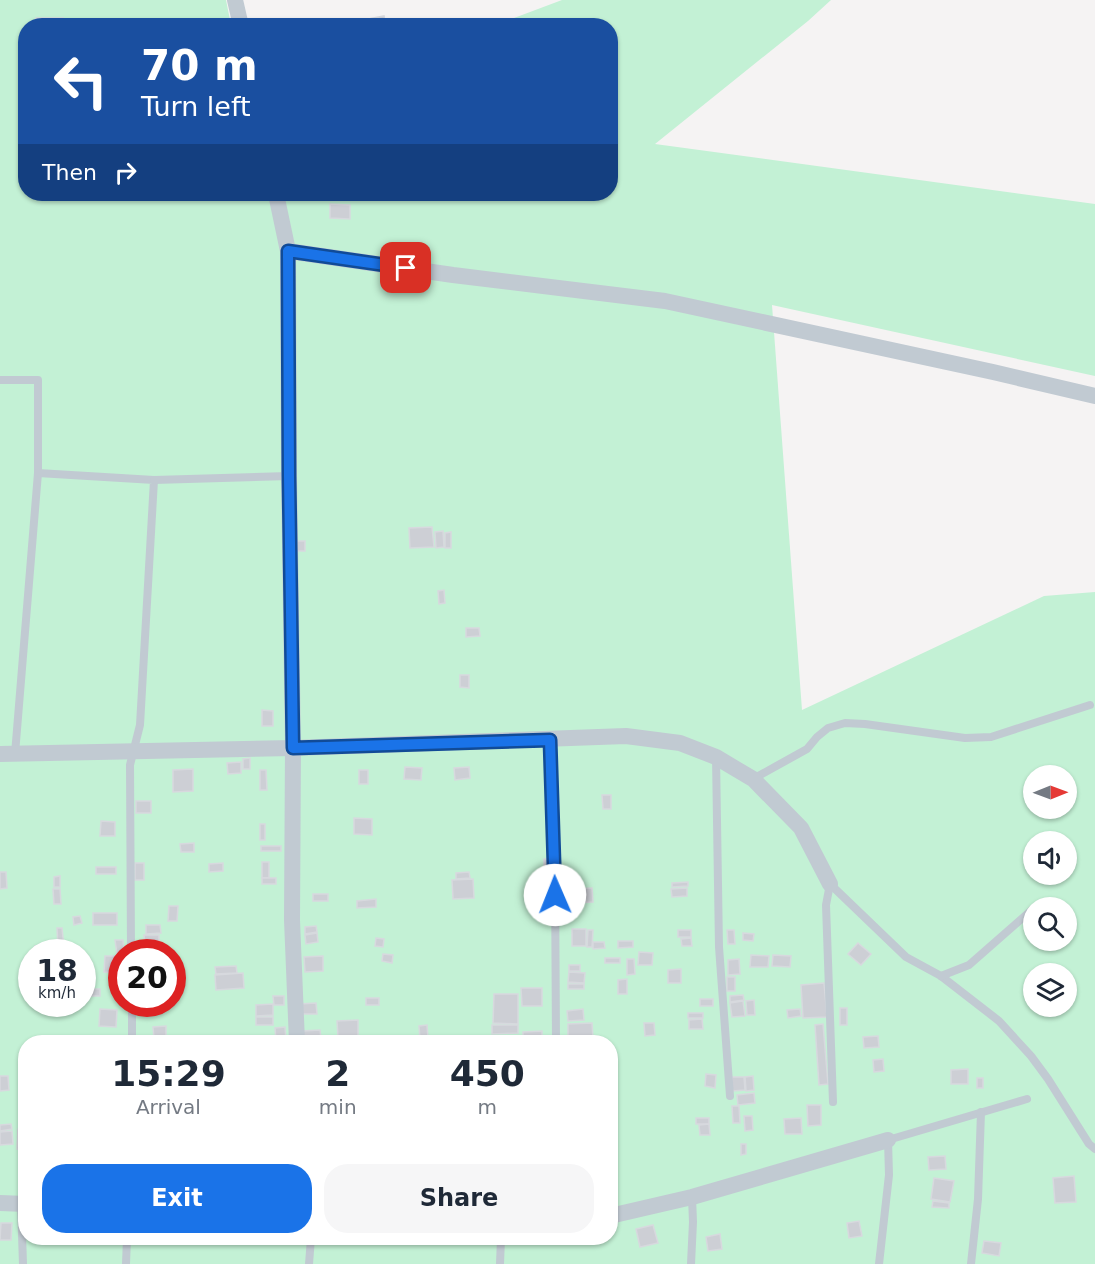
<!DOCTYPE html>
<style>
:root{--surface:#fff;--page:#f6f6f7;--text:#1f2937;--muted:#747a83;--accent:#1a73e8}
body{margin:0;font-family:"DejaVu Sans",sans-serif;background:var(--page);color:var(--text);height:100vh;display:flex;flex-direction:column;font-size:22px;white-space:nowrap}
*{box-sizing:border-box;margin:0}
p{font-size:20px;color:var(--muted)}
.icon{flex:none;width:33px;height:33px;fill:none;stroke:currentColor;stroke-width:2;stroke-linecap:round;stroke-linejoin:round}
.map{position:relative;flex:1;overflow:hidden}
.sheet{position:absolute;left:18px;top:1035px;width:600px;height:210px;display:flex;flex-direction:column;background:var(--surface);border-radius:24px;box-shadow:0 2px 4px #0004}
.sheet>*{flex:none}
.top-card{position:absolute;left:18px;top:18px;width:600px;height:183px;border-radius:24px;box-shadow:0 2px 4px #0004;background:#1a4fa0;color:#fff;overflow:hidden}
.needle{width:39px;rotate:89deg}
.buttons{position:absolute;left:1023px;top:765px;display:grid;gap:12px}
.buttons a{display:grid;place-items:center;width:54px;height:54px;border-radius:50%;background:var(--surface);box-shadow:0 2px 4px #0004;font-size:30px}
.speed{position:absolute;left:18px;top:939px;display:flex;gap:12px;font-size:30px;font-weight:700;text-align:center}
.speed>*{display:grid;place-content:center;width:78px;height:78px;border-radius:50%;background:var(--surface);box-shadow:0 2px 4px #0004;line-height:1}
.speed small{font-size:15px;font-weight:400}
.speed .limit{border:9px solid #d22;background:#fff;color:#111}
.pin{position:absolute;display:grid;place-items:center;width:51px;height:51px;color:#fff;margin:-26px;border-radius:12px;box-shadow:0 3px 9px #0006}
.me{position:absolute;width:66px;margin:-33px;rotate:359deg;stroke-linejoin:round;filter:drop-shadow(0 0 4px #0008)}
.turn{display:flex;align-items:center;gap:21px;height:126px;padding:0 24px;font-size:27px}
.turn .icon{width:78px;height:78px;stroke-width:2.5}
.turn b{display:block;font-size:42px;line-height:51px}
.then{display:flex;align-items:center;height:57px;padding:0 24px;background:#0003;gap:12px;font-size:22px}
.eta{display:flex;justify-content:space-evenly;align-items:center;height:102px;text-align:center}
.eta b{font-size:36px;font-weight:700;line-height:42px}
.primary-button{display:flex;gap:12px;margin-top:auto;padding:12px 24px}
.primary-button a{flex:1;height:69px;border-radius:24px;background:var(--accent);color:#fff;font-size:24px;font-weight:700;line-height:69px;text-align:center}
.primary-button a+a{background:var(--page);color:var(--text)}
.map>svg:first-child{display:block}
</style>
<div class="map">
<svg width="1095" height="1264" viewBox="0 0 1095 1264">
<rect width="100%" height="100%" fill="#f5f3f3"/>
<path fill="#c3f1d5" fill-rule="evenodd" d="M0,0H226L231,25L26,26V194H610V26L495,25L562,0H831L808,21L655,144L1095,204V376L772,305L802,710L1044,596L1095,592V1264H0ZM1034,776H1066V808H1034ZM1034,842H1066V874H1034ZM1034,908H1066V940H1034ZM32,952H82V1004H32ZM122,952H172V1004H122ZM1034,974H1066V1006H1034ZM26,1042H610V1238H26Z"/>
<g fill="#cdcfd5" stroke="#d7d9de" stroke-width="1.5">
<path d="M384,16L386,26H354L353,22Z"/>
<path d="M36,18H63L64,26H36Z"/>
<path d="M330,204L350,205V219L330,218Z"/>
<path d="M432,527L434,547L410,548L409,528Z"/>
<path d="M443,531L444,547L436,548L435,532Z"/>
<path d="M451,532V548H445V533Z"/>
<rect x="297" y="541" width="8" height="10"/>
<path d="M444,590L445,603L439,604L438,591Z"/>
<path d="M466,628H479L480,636L466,637Z"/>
<path d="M460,675H469V688L460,687Z"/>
<path d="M262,710L273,711V726H262Z"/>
<path d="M250,758V769H243V759Z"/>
<path d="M241,762V773L228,774L227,763Z"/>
<path d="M405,767L422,768L421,780L404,779Z"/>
<path d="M469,767L470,778L455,780L454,768Z"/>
<path d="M193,769V791L173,792V770Z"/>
<path d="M260,770H266L267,790H260Z"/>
<rect x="359" y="770" width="9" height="14"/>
<path d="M602,795H611V809H603Z"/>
<rect x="136" y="801" width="15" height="12"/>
<path d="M354,818L372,819V835L354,834Z"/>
<path d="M101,821L115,822V836H100Z"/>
<rect x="260" y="824" width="5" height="16"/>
<path d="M194,843V852H181L180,844Z"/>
<rect x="261" y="846" width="20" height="5"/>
<rect x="544" y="859" width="6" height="14"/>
<rect x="262" y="862" width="7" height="16"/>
<rect x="135" y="863" width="9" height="17"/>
<path d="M223,863V871L209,872V864Z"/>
<rect x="96" y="867" width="20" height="7"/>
<path d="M0,872H6L7,888L0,889Z"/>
<path d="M469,872L470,878L456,879V873Z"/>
<path d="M60,876V887H54V877Z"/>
<rect x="262" y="878" width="14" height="6"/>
<path d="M473,879L474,898L453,899L452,880Z"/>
<path d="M688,882V886L672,887V883Z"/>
<path d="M592,888L593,902L573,903L572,889Z"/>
<path d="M687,888V896L672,897L671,889Z"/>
<path d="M53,889H60L61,904H54Z"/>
<rect x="313" y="894" width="15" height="7"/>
<path d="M376,899V907L357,908V901Z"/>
<path d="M169,906H178L177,921H168Z"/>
<rect x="93" y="913" width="24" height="12"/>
<path d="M80,916L82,923L74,925L73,917Z"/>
<path d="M146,925H160L161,933L146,934Z"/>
<path d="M316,926L317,932L305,934V927Z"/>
<path d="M57,928H62L64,947H58Z"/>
<rect x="572" y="929" width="14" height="17"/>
<path d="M588,930H593L592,947H587Z"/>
<rect x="678" y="930" width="13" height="7"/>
<path d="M727,930H734L735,944H728Z"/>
<path d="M317,933L318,942L306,944L305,935Z"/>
<path d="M743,933L754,934L753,941L743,940Z"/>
<path d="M144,935H159V943L145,944Z"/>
<path d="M376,938L384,939L383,947L375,946Z"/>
<path d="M691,938L692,946H682L681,939Z"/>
<path d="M115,940H123L124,952L117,954Z"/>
<path d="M618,941H633V947L618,948Z"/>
<path d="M593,942H604L605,948L593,949Z"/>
<path d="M858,943L871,954L861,965L848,954Z"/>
<path d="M47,945V952H35V946Z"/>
<path d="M639,952L653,953L652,965H638Z"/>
<path d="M383,954L393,955L392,963L382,961Z"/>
<path d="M751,955L769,956L768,967H750Z"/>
<path d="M773,955L791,956L790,967L772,966Z"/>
<path d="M105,956H118L117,973L104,972Z"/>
<path d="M323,956V971L305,972L304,957Z"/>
<rect x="605" y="958" width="15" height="5"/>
<path d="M627,959H634L635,974L627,975Z"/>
<path d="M739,959L740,974L728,975V960Z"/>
<rect x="569" y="965" width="11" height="6"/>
<path d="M236,966L237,973L216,974L215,967Z"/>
<path d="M681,969V983H668V970Z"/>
<path d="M569,972L585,973L584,983L568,982Z"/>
<path d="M243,973L244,988L216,990L215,975Z"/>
<rect x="727" y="977" width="8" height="14"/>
<path d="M627,979V994H618V980Z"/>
<path d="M824,983L827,1017L803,1018L801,985Z"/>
<rect x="568" y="984" width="16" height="5"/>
<path d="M521,988H542V1006H522Z"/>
<rect x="89" y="989" width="11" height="7"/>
<path d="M494,994H518V1024L493,1023Z"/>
<path d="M743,995L744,1000L730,1002V996Z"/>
<path d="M273,996H284V1005H274Z"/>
<rect x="366" y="998" width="13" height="7"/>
<rect x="700" y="999" width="13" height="7"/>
<path d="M754,1000L755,1015H747L746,1001Z"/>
<path d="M743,1001L745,1016L732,1017L730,1003Z"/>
<path d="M316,1003L317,1014H300L299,1004Z"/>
<path d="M273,1004V1015L256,1016V1005Z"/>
<rect x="840" y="1008" width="7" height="17"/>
<path d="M100,1009L117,1010L116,1027L99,1026Z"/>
<path d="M583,1009L584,1020L568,1021L567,1011Z"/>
<path d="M800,1009L801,1016L788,1018L787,1010Z"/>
<rect x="688" y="1013" width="15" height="5"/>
<rect x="256" y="1017" width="17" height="8"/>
<path d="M702,1019L703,1029H689V1020Z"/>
<path d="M358,1020V1036L338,1037L337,1021Z"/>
<path d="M592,1023L593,1038L568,1039V1024Z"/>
<path d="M644,1023H654L655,1035L645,1036Z"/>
<path d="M823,1024L828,1084L819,1085L815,1025Z"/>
<path d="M427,1025L428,1038L420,1039L419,1026Z"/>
<path d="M492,1025H518V1033L492,1034Z"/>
<path d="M166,1026V1037L154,1038L153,1027Z"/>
<path d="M285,1027L286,1040H276L275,1028Z"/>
<path d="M320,1030L321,1039L303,1041L302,1031Z"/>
<path d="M542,1031V1041L523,1042V1032Z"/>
<path d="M878,1036L879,1047L864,1048L863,1037Z"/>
<path d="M883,1059L884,1071L874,1072L873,1060Z"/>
<path d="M968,1069V1084H951V1070Z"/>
<path d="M706,1074L716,1075L715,1088L705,1086Z"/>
<path d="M0,1076H8L9,1090L0,1091Z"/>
<path d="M753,1076L754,1090L746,1091L745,1077Z"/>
<path d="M732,1077H744L745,1090L732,1091Z"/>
<rect x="977" y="1078" width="6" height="10"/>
<path d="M754,1093L755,1103L738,1105L737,1095Z"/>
<path d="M807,1105H821V1125L808,1126Z"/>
<path d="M732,1106H739L740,1123H733Z"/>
<path d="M744,1116H752L753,1130L745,1131Z"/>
<rect x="696" y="1118" width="13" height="6"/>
<path d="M801,1118L802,1134H785L784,1119Z"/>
<path d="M11,1124L12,1129L0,1131V1125Z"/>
<path d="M709,1124L710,1135H700L699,1125Z"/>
<path d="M18,1129H26V1150L17,1149Z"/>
<path d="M12,1131L13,1144L0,1145V1132Z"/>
<path d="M741,1144H746V1154L741,1155Z"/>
<path d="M945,1156L946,1169L929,1170L928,1157Z"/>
<path d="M1074,1176L1076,1202L1055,1203L1053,1178Z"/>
<path d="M934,1178L954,1181L950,1202L931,1199Z"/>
<path d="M933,1201L949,1203V1208L932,1207Z"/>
<path d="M859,1221L862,1236L849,1238L847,1223Z"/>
<path d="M1,1223H12L11,1240H0Z"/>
<path d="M653,1225L658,1243L640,1247L636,1229Z"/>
<path d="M720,1234L722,1249L708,1251L706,1237Z"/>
<path d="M984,1241L1001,1243L999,1256L982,1253Z"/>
</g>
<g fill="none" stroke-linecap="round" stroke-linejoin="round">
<g stroke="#c1cad2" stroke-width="8">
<path d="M0,380H38V473L15,754"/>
<path d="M38,473L154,480L140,725L130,765L131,952"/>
<path d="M154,480L289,476"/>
<path d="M550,739L555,874L556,1042"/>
<path d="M716,757L719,947L730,1096"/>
<path d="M753,779L807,749L817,737L828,728L845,723L865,724L965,738L991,737L1090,705"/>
<path d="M830,884L906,957L941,976L999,1021L1031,1056L1048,1079L1089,1144L1095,1149"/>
<path d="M830,884L826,905L833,1102"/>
<path d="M941,976L969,965L1034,908"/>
<path d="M132,1004V1042"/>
<path d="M21,1203L23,1264"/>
<path d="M126,1264L127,1238"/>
<path d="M309,1264L311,1238"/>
<path d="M500,1264L501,1238"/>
<path d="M691,1264L693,1222L692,1197"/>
<path d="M879,1264L889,1175L888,1140L1027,1099"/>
<path d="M971,1264L978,1199L981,1112"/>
</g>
<g stroke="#c1cad2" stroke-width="16">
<path d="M235,0L241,26"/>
<path d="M276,194L288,251L289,476L293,748L292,920L297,1042"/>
<path d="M288,251L453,275L665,301L993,372L1095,396"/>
<path d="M0,754L293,748L626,736L680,743L716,757L753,779L801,828L830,884"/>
<path d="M0,1203L26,1204"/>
<path d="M610,1216L692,1197L888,1140"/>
</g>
</g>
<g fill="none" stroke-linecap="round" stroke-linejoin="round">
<defs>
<path id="route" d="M406,268L288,251L289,476L293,748L550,740L555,895"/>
</defs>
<use href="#route" stroke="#114b97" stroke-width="15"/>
<use href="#route" stroke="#1a73e8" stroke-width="10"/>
</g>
</svg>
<div class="buttons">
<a><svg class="needle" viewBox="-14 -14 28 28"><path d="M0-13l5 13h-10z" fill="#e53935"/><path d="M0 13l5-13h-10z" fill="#747a83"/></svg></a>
<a><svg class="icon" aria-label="sound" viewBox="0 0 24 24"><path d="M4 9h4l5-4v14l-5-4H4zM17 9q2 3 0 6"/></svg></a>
<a><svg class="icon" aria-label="search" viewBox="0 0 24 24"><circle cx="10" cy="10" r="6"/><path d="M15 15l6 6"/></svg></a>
<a><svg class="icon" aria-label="layers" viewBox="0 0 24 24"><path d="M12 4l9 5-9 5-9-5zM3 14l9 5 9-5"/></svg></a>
</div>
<div class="speed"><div>18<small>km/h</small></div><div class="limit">20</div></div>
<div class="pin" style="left:406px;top:268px;background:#d93025"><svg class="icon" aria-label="arrive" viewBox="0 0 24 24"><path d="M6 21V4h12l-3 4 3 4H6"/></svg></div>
<svg class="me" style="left:555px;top:895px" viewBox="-20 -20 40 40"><circle r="19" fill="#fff"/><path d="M0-13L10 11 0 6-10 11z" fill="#1a73e8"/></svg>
<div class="top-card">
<div class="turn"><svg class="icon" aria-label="left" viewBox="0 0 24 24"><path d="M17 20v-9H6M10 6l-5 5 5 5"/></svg><div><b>70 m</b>Turn left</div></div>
<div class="then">Then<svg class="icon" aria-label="right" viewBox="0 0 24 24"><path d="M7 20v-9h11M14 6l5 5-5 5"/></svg></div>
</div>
<section class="sheet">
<div class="eta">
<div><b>15:29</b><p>Arrival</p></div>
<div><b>2</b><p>min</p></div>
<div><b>450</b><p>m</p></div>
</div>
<div class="primary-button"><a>Exit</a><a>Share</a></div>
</section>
</div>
